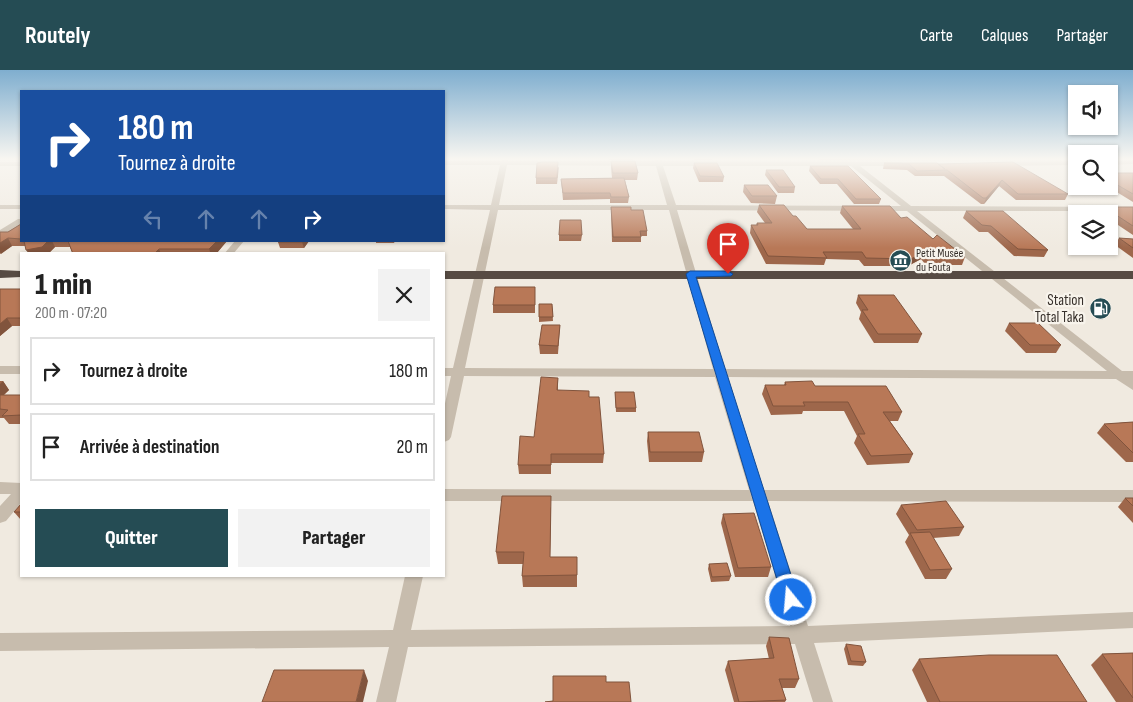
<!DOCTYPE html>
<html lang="fr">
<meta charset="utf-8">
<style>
:root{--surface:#fff;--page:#f2f2f2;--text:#222;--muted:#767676;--line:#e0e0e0;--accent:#254c54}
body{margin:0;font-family:"Sofia Sans Condensed",sans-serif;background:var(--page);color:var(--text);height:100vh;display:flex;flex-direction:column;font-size:19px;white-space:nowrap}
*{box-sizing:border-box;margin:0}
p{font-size:16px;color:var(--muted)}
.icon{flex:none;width:28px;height:28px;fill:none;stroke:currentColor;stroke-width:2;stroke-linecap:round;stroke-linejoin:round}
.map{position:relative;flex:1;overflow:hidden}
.sheet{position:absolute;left:20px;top:182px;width:425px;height:325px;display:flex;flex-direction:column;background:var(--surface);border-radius:0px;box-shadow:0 1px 4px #0004}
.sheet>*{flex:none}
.banner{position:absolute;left:20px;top:20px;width:425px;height:152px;border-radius:0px;box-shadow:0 1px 4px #0004;background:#1a4fa0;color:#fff;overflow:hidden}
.tools{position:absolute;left:1068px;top:15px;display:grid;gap:10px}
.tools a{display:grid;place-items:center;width:50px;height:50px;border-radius:0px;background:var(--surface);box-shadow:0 1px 4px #0004;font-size:25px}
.pin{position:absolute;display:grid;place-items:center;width:42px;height:42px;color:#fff;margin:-51px -21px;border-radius:50% 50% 50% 0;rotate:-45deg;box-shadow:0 0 5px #0007}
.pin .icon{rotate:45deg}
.me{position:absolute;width:55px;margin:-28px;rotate:343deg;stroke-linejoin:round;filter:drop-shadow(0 0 4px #0008)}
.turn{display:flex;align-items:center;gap:18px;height:105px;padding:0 15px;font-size:22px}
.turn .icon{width:65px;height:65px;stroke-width:2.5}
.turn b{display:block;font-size:35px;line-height:42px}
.lanes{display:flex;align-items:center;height:48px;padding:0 15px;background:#0003;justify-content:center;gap:25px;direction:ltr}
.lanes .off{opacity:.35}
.round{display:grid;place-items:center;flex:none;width:52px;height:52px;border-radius:0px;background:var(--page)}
.overview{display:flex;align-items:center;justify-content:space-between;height:85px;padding:0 15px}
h1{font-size:30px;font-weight:800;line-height:38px}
.button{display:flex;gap:10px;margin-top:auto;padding:10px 15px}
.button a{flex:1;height:58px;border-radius:0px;background:var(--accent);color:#fff;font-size:20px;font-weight:800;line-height:58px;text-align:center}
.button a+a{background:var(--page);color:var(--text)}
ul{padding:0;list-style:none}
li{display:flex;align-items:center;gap:15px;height:68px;margin:0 10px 8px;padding:0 5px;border:2px solid var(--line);border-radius:0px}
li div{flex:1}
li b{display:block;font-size:19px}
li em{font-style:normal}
header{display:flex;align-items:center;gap:30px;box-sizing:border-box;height:70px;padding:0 25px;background:var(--accent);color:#fff}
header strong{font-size:24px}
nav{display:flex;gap:28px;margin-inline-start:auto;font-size:18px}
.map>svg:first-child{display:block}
</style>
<header>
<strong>Routely</strong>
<nav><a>Carte</a><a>Calques</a><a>Partager</a></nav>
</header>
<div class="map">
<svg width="1133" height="632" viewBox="0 0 1133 632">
<rect width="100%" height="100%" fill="#f0eae0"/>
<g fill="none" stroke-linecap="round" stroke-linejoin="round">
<g fill="#c7bcad" fill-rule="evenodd">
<path d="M501,89H508V91H655V89H662V91L901,92L905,94L904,96H860L911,136L1133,137V141H917L1122,301H1133V320L1116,309L728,307L764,420H1133V432L768,431L808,556L1133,542V558L814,573L833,632H813L795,574L408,577L396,632H376L389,577L0,581V563L393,560L405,506H423L411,560L790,556L753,431H444V419L749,420L715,307L464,306L451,367L449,370L444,372V338L451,306H444V298H453L490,140L444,139V135H491L500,95H444V91H501ZM507,95L656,96L667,135H499ZM663,96H851L901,136L676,135ZM498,140H669L713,299L465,298ZM677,140L907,141L1107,301L725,299Z"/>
<path d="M1133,90V94L1109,95V91Z"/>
<path d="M1076,91V95L999,96L995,94L999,92Z"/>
<rect x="0" y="92" width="21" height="4"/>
<rect x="0" y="135" width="21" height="4"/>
<path d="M18,149H21V155L0,167V160Z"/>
<path d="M235,171H244L233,184H224Z"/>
<rect x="0" y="296" width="21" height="8"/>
<path d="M0,412L21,413V433L6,451L0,453V436L11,424H0Z"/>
</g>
<g fill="#574b43" fill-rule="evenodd">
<path d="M0,200L21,201V207L0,208Z"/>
<rect x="444" y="201" width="689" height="8"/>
</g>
</g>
<g fill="#9e674b">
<rect x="609" y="89" width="24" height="1"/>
<rect x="694" y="89" width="18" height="1"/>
<path d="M819,89H925L820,90Z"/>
<path d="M611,91L638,103L637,110H625L629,127L628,133H610V129L563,130L561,109L612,108L611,98Z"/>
<path d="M694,93L724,107L723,112H699L693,98Z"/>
<path d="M884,93L938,94L1068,124L1065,130H1016L999,116L984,134H981L944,106H915L907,100L883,99Z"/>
<path d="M810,96L881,129L879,134H854L837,114H820L809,101Z"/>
<path d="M559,97L557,114H536V108Z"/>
<path d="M766,100L795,117L794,123H778L765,105Z"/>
<path d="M1109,103H1133V132L1107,116H1109Z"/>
<path d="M744,115L777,126L775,134L751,133L743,122Z"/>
<path d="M759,135L793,146L807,159H853L840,143L842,136L901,148L933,169L965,187L962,195H926L921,189L908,196H864L859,190L826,189L824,195L766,194L750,163L751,155H756L757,153H765L757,142Z"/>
<path d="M611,137L631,140L647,161V166H641V172H612Z"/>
<path d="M1104,137H1133V165L1109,149V144L1100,143Z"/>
<path d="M966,141L1048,180L1044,187L1014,186L988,162H979L963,148Z"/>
<path d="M21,154V171H227L216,184H73L70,177H55L48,184H29L26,176H12L0,184V162H8Z"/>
<path d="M559,165H582L581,171H559Z"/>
<path d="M1119,168L1133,169V188L1115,175Z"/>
<path d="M279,171H309L304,178H280L278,172Z"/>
<path d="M376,171H395L394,173H376Z"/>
<path d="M0,219H21V256H12L0,266Z"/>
<path d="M535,225V243H493V235Z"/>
<path d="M858,225L922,264L918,273H874L859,249L861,242L856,233Z"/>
<path d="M539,234H552L553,251L539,252Z"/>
<path d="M1009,253L1061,275L1056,283H1026L1005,261Z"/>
<path d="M560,255L558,284H540L539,275Z"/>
<path d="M558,308V320L589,327L604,384L603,393H551V404H519L518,395L534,367Z"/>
<path d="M0,311H3L9,320L4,325H21V354H9L4,348H0Z"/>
<path d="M785,312L815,316L902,342L898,351H890L913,384L909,393L867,395L854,373L857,366L844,341H803L802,344L771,345L762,324L765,315H784Z"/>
<path d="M615,322L636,338V342H616Z"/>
<path d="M1133,352V392H1126L1097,363L1104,354Z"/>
<path d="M648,362L704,382L702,392H649L647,371Z"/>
<path d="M1125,428H1133V453L1118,437Z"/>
<path d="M21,434V450L14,442Z"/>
<path d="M901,435L964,457L959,466L933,468L952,499L946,509H925L905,472L909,465L896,444Z"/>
<path d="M551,437L550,487H577V517H523L522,506L523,494H498L496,482Z"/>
<path d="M723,444L771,497L768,507H735L721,453Z"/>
<path d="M709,494L731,506L729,511L711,512L708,499Z"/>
<path d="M769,567L799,609L795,618H782L786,630L785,632H734L725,600L728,591L769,589L766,576Z"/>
<path d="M846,574L866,592L863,596L848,595L844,579Z"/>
<path d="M1133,583V632H1116L1091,595L1102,584Z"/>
<path d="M919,589L1087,632H927L912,600Z"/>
</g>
<g fill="#81543d">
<path d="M1002,110L999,116L984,134L986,128Z"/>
<path d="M8,168L12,176L1,184L0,182V173Z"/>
<path d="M48,171H52L55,177L48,184H29L26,180Z"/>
<path d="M217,171H227L216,184H211L209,179Z"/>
<path d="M303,171H309L304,178L302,172Z"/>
<path d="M159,179L161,184H156L155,183Z"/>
<path d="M924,182L921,189L908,196L911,189Z"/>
<path d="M7,248L12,256L0,266V254Z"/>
<path d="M3,311L9,320L0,328V314Z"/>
<path d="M364,600L368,611L363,632H356Z"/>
</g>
<g fill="#b87857" stroke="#81543d">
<path d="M611,91H635L638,103H613Z"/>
<path d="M543,92H558L557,108H536L537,93Z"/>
<path d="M1013,92L1068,124H1018L1002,110L986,128H983L947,100L917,101L909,94L884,93H937L945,99L938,94Z"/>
<path d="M694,93H717L724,107L700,106Z"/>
<path d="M810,96H848L881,129H856L838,109H821Z"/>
<path d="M766,100H783L795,117H779Z"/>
<path d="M1109,103H1133V124L1109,110Z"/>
<path d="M624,108L629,127H611L610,123H563L561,109Z"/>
<path d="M744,115H768L777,126H752Z"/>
<path d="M759,135H784L793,146H796L807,159H861L842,136H890L901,148L907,147L933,169L937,165L965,187H929L924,182L911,189L866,188L862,182H823L827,188L768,186L751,155H758L757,153H772Z"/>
<path d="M611,137H631V140H643L647,161H640L641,167H613Z"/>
<path d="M1104,137H1133V156Z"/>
<path d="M966,141H1003L1048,180L1018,179L991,156L982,155Z"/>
<path d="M560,150H581L582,165H559Z"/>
<path d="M21,154V169L8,168L0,173V162H8Z"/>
<path d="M1119,168L1133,169V178Z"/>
<path d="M24,171H48L42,177L26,180Z"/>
<path d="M68,171H217L209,179H159L155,183H128L127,184H73Z"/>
<path d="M279,171H303L302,172H278Z"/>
<path d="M495,217H535V235H493Z"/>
<path d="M0,219H21V248H7L0,254Z"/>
<path d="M858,225H894L922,264H878L862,240H868Z"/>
<path d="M539,234H552L553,247H539Z"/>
<path d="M1009,253H1038L1061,275H1030Z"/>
<path d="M542,255H560L558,276L539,275Z"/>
<path d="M541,307L558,308L557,320L589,321V327H599L604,384H551V395H518L520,366L534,367Z"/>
<path d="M812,311L815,316H886L902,342H883L913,384L871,386L858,364H865L848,332H803L805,336H773L765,315H786L785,312Z"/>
<path d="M615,322H634L636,338H616Z"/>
<path d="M0,325H21V345L2,346L8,340L0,339Z"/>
<path d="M1133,352V383L1104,354Z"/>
<path d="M648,362H699L704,382H650Z"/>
<path d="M502,426H551L550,487H577V505L522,506L524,482H496Z"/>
<path d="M1125,428H1133V436Z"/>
<path d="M946,431L964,457L917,460L901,435Z"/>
<path d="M21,434V442H14Z"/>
<path d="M754,443L771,497L738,498L723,444Z"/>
<path d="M930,462L952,499L930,500L910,463Z"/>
<path d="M727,493L731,506L712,507L709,494Z"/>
<path d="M769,567L789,568L799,609H779L786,630L739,632L728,591L774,588Z"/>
<path d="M846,574L861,576L866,592L851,591Z"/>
<path d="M1133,583V628L1102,584Z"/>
<path d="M989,585H1057L1087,632H940L919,589Z"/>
<path d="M274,600H364L356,632H262Z"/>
<path d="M553,606H606V612H629L631,632H545L553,631Z"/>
</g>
<linearGradient id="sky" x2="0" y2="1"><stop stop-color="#7faecf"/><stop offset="0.5" stop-color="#f8f6f1"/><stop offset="1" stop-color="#f8f6f1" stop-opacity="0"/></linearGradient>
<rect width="1133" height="178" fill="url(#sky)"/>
<path fill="#1a73e8" stroke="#114b97" d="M728,201L733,204L731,206L696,207L799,530L797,535L791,537L786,535L783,530L686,204L690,201Z"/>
<defs>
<symbol id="museum-disc" viewBox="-11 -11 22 22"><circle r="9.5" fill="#254c54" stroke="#f8f4ec"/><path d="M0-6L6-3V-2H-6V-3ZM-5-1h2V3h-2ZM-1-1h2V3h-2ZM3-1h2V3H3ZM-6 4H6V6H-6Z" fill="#fff"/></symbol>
<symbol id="fuel-disc" viewBox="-11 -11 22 22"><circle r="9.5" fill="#254c54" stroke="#f8f4ec"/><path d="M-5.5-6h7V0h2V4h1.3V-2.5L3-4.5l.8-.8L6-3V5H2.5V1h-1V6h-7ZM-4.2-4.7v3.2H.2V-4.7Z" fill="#fff"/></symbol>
</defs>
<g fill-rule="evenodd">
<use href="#museum-disc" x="888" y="178" width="25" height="25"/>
<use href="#fuel-disc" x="1088" y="226" width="25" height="25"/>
</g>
<g text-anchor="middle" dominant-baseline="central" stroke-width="4.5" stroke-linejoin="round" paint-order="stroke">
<g font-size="12" fill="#37302b" stroke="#f8f4ec" text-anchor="start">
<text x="916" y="183">Petit Musée<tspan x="916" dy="14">du Fouta</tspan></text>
</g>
<g font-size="15" fill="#37302b" stroke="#f8f4ec" text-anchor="end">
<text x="1084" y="230">Station<tspan x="1084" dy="17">Total Taka</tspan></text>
</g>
</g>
</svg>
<div class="tools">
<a><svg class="icon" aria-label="sound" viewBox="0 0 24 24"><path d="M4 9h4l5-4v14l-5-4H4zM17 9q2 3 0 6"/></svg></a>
<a><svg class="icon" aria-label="search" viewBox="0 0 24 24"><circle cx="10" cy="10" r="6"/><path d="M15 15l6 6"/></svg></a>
<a><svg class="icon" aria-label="layers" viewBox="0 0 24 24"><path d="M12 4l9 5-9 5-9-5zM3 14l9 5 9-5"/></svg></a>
</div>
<div class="pin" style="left:728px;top:204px;background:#d93025"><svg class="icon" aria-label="arrive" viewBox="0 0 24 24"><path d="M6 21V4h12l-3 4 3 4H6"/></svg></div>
<svg class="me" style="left:791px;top:530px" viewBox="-20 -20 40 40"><circle r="17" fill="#1a73e8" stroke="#fff" stroke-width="3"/><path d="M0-11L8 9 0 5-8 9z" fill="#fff"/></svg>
<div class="banner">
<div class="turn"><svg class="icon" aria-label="right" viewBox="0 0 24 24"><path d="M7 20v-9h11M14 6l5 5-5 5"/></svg><div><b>180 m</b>Tournez à droite</div></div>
<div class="lanes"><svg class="icon off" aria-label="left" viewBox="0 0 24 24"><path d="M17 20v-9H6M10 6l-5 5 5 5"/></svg><svg class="icon off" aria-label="ahead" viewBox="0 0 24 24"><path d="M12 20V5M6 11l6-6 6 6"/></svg><svg class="icon off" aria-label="ahead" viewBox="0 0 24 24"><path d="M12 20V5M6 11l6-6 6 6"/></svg><svg class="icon" aria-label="right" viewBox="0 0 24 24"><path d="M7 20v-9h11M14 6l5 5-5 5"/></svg></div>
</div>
<section class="sheet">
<div class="overview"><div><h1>1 min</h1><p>200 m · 07:20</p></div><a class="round"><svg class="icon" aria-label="close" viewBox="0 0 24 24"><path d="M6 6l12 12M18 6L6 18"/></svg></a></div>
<ul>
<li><svg class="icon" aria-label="right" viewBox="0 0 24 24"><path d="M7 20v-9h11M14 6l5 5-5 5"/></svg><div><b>Tournez à droite</b></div><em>180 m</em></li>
<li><svg class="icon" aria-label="arrive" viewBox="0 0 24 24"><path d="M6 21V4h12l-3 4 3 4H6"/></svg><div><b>Arrivée à destination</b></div><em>20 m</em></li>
</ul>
<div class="button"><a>Quitter</a><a>Partager</a></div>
</section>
</div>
